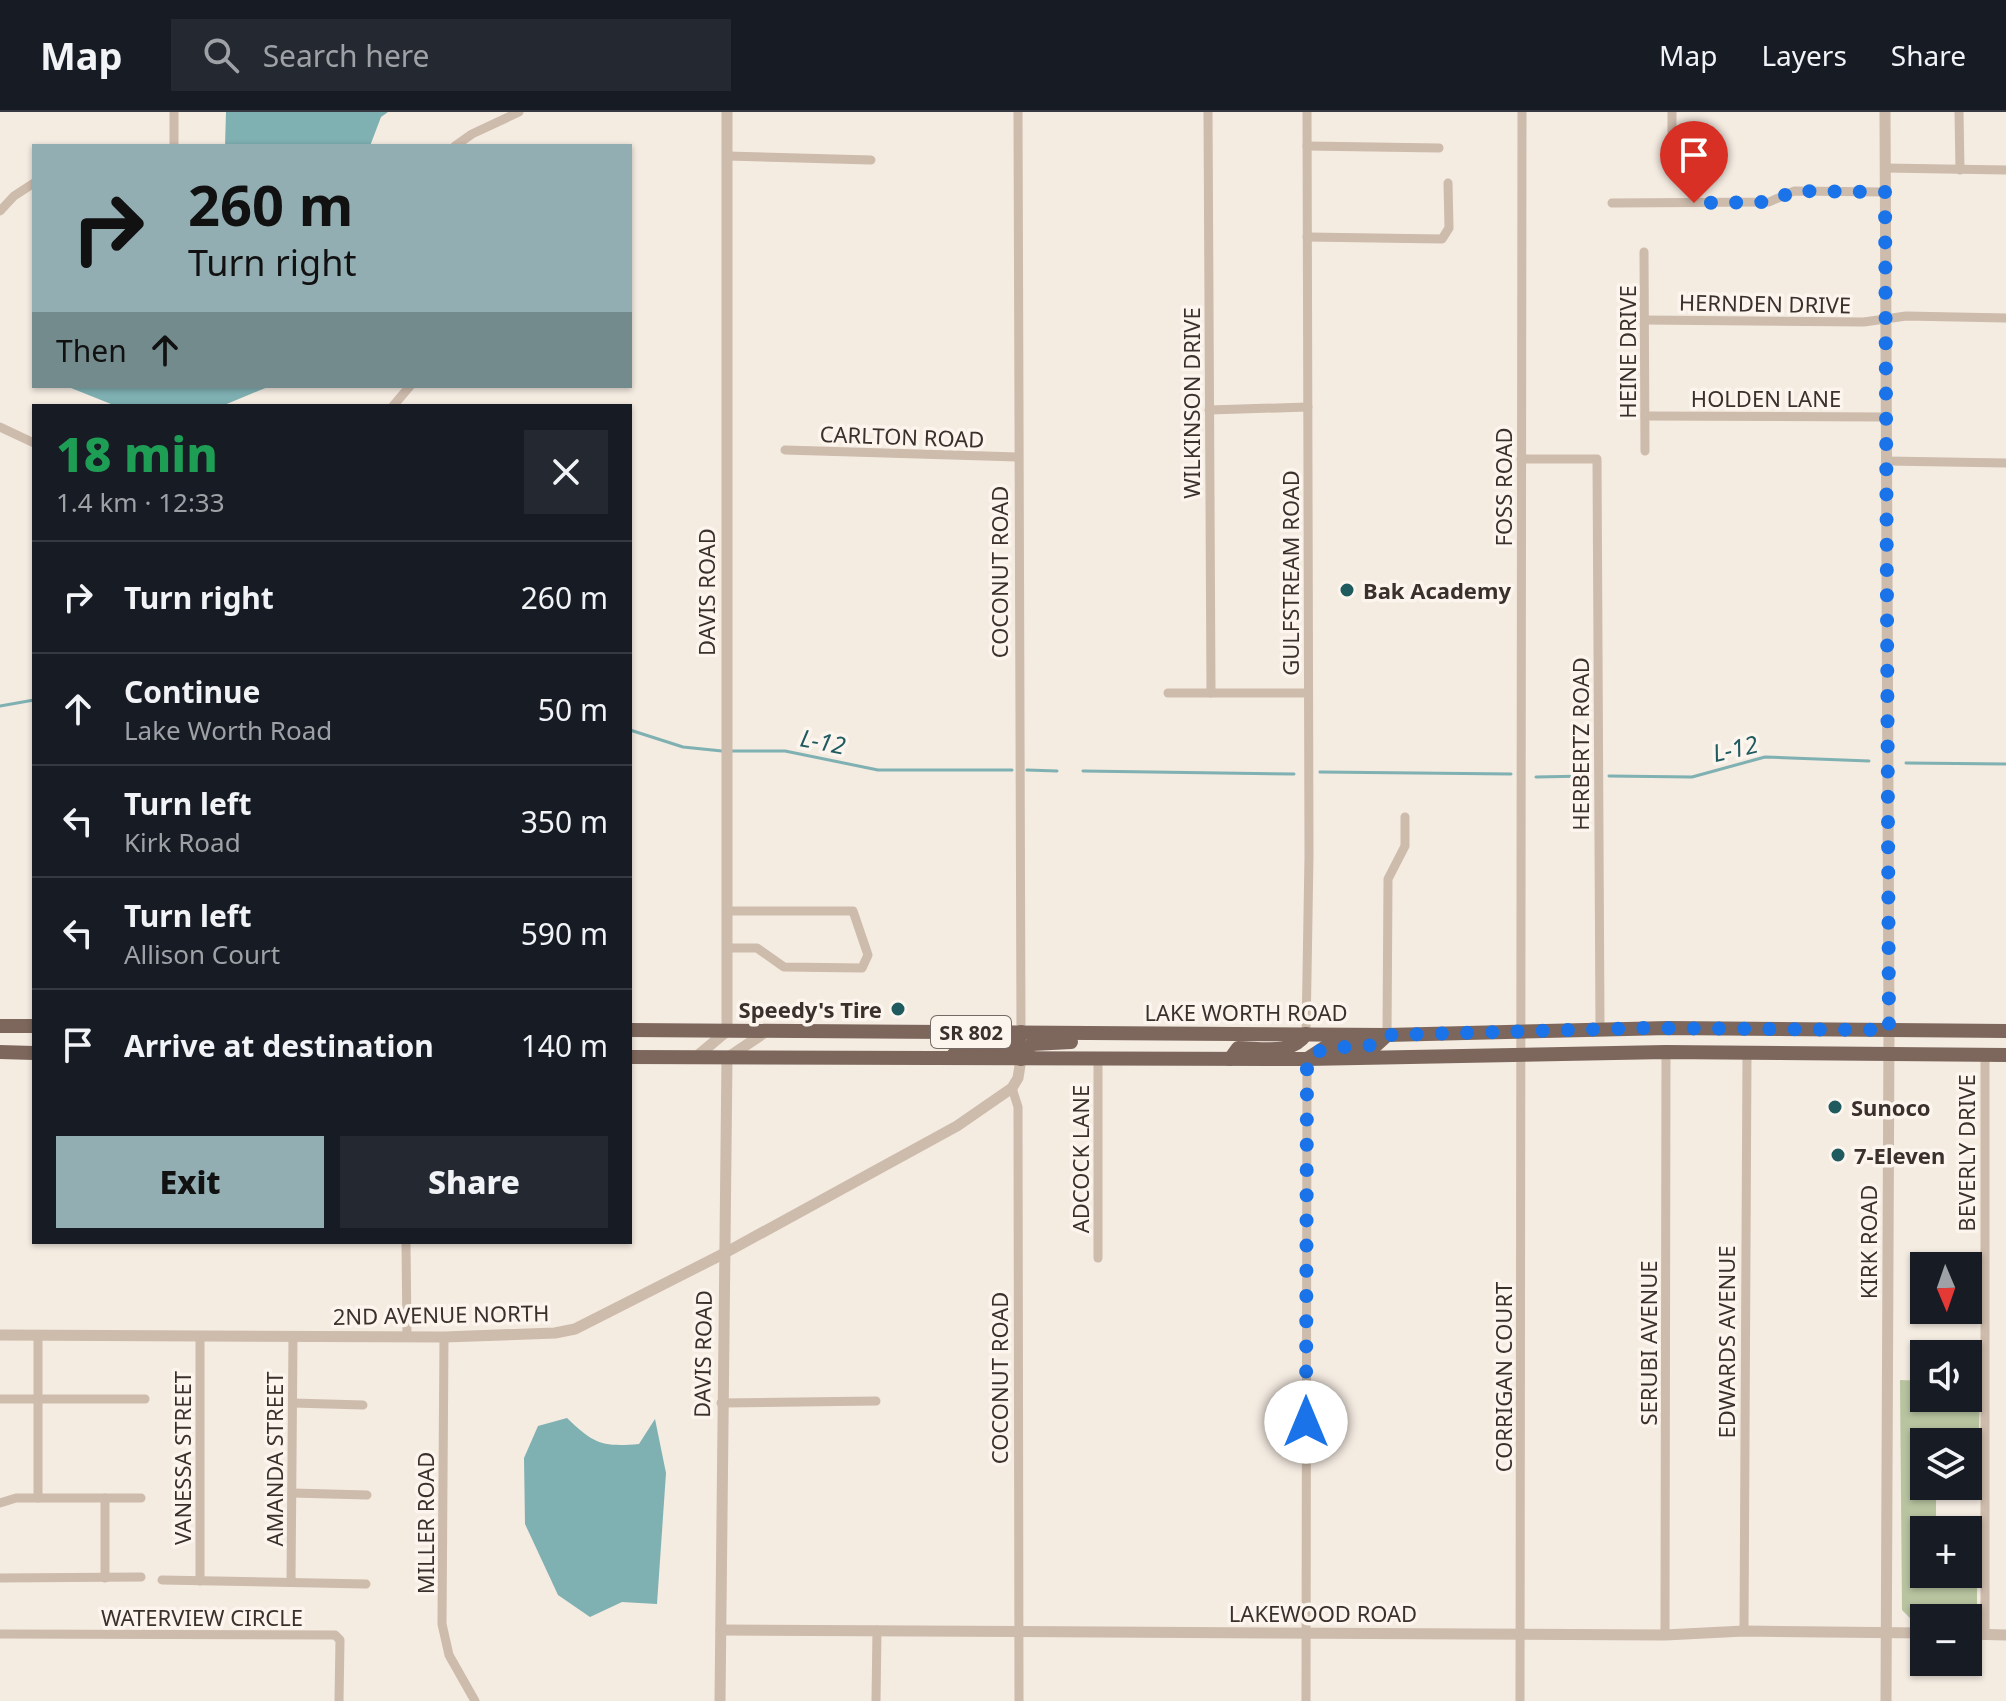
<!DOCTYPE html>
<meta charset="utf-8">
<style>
:root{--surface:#171b24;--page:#242831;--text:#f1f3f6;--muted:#9ea1a6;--line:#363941;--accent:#92aeb2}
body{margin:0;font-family:"Noto Sans",sans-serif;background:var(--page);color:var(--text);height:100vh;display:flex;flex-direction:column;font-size:30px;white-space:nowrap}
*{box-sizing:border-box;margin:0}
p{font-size:26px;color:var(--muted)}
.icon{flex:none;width:44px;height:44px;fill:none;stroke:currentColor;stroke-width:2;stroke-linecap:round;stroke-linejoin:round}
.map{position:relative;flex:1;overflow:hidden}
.panel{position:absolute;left:32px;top:292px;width:600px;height:840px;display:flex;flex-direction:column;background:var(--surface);border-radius:0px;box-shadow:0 2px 6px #0004}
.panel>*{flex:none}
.banner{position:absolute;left:32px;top:32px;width:600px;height:244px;border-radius:0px;box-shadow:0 2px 6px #0004;background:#92aeb2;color:#111;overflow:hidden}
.needle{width:52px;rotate:178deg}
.tools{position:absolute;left:1910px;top:1140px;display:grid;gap:16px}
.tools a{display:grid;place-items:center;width:72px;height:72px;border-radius:0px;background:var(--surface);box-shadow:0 2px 6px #0004;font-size:40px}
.pin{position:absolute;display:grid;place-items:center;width:68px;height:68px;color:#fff;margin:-82px -34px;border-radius:50% 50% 50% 0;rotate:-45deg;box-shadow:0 0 8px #0007}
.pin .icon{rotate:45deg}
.me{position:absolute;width:88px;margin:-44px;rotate:0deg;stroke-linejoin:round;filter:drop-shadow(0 0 6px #0008)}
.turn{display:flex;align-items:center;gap:28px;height:168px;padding:0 24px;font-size:36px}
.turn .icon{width:104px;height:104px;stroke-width:2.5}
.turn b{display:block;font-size:56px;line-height:68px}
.then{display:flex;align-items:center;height:76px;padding:0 24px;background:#0003;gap:16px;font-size:30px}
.round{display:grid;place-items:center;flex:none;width:84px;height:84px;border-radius:0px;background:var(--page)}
.summary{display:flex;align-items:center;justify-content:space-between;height:136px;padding:0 24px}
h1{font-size:48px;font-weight:800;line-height:60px;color:#1e9e55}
.cta{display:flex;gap:16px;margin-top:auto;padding:16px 24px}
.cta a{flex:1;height:92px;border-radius:0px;background:var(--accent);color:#111;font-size:32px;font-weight:800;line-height:92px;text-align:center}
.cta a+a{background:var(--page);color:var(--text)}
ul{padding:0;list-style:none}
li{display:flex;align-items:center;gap:24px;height:112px;padding:0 24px;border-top:2px solid var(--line)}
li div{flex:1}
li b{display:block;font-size:30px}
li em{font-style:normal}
header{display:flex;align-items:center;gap:48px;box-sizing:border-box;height:112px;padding:0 40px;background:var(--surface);border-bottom:2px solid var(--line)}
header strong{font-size:38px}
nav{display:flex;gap:44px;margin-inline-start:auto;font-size:28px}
.search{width:560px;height:72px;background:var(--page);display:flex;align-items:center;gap:20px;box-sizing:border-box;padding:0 28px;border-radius:0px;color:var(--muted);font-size:30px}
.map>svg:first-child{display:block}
</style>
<header>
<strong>Map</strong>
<div class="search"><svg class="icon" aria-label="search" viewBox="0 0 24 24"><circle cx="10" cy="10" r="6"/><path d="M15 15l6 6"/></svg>Search here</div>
<nav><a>Map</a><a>Layers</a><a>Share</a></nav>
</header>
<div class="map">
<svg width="2006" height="1589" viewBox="0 0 2006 1589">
<rect width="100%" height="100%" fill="#f4ebe1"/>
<path fill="#b8c4a0" d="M1900,1268L1924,1269V1286L1980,1289L1978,1348H1968V1330H1924V1374H1936V1418H1924V1462H1968V1441H1977V1509H1968V1506L1912,1508L1902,1498Z"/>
<g fill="#7fb0b2">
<path d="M226,0H388L381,5L370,34H225Z"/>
<path d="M66,274H270L222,294H116Z"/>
<path d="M567,1306C594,1332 602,1335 639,1332L655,1307L666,1361L657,1492L622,1490L590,1505L558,1483L525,1412L524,1346L538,1314Z"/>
</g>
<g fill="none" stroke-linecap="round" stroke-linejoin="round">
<g stroke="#7fb0b2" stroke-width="3">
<path d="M0,594L34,588"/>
<path d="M630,618L683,635L722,639"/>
<path d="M730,639H785L878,658H1012"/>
<path d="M1906,651L2006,652"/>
<path d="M1027,658L1057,659"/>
<path d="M1083,659L1294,662"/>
<path d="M1320,660L1511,662"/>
<path d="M1609,664L1692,665L1765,645L1869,649"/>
<path d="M1536,665L1588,664"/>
</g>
<g stroke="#cdbbac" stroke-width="9">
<path d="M1018,0L1021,920"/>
<path d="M1208,0L1211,581"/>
<path d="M1672,0V43"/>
<path d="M1959,0L1960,58"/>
<path d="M174,34V0"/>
<path d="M455,34L472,22L519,0"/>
<path d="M1307,34L1439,36"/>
<path d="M727,44L871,48"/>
<path d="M1885,56L2006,58"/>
<path d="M1612,91L1769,90L1794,79L1885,80"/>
<path d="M0,99L14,84L34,71"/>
<path d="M1307,125L1442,127L1449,116L1448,71"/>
<path d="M1644,140L1645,339"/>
<path d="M1645,208L1864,210L1906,204L2006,206"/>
<path d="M393,294L410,274"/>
<path d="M1209,298L1308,295"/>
<path d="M1645,304L1886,305"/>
<path d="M0,315L34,331"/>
<path d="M785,338L1018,345"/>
<path d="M1521,347H1597L1600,916"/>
<path d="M1886,349L2006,351"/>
<path d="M1168,581H1308"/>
<path d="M727,836H757L784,855L862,856L868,843L853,799H728"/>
<path d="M1306,922L1309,744L1307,0"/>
<path d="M1387,923L1388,767L1405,734V705"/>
<path d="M1985,943V1523"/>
<path d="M1012,976L1018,995L1019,1589"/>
<path d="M406,1130L407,1225"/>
<path d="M1098,1146V947"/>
<path d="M38,1223V1386"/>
<path d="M200,1224V1469"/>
<path d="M444,1225L442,1512L449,1543L475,1589"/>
<path d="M0,1287H145"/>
<path d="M293,1291L363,1293"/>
<path d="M721,1291L876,1289"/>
<path d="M292,1381L367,1383"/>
<path d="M105,1386V1466"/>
<path d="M0,1391L16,1386H141"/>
<path d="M0,1466L141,1465"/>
<path d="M162,1468L366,1472"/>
<path d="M291,1470L293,1224"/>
<path d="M1744,1519L1747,941"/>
<path d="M0,1522L335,1523L340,1528L339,1589"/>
<path d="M1665,1523L1666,940"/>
<path d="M876,1589L877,1518"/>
<path d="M1306,1589L1307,947"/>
<path d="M1520,1589L1522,0"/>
</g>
<g stroke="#cdbbac" stroke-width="11">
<path d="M1885,0L1889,918L1886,1589"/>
<path d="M696,945L727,919V0"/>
<path d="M0,1223L444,1225L555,1221L575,1217L723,1142L957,1014L1012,976L1018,966L1021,947"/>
<path d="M721,1518L1665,1523L1744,1519L1924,1521"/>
<path d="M1968,1522L2006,1523"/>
<path d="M720,1589L727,946L767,919"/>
</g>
<g stroke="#7d675c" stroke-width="14">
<path d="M0,914H34"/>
<path d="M630,918L1387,923L1668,916L2006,919"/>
<path d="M0,940L34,941"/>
<path d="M954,942L970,936H1011L1017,934L1021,920"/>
<path d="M630,945L1307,947L1666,940L2006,943"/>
<path d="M1021,947L1032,932L1071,930"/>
<path d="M1230,947L1238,936C1261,936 1291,944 1306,922"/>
<path d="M1307,947L1327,934H1375L1387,923"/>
</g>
</g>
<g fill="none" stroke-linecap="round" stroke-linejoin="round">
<path stroke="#1a73e8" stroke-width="14" stroke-dasharray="0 25.2" d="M1306,1310L1307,947C1332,924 1369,946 1387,923L1645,916L1889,918L1885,80L1794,79L1769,90L1694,91"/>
</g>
<g fill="#1f5a5e" stroke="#fbf5ee" stroke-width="3">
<circle cx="1347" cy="478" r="8"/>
<circle cx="898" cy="897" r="8"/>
<circle cx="1835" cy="995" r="8"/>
<circle cx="1838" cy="1043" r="8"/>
</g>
<g text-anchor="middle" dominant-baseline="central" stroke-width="7" stroke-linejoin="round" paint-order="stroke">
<rect fill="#fbf5ee" stroke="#756b66" stroke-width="2" x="931" y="904" width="80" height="32" rx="6"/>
<g font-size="20" font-weight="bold" fill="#3b302b">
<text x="971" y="920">SR 802</text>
</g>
<g font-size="22" fill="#3b302b" stroke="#fbf5ee">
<text transform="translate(1765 191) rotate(1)">HERNDEN DRIVE</text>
<text transform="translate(1627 240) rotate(-90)">HEINE DRIVE</text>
<text x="1766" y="286">HOLDEN LANE</text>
<text transform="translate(1191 291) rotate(-90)">WILKINSON DRIVE</text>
<text transform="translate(902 324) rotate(2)">CARLTON ROAD</text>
<text transform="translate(1503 375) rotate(-90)">FOSS ROAD</text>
<text transform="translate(999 460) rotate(-90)">COCONUT ROAD</text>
<text transform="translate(1290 461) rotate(-90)">GULFSTREAM ROAD</text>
<text transform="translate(706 480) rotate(-90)">DAVIS ROAD</text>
<text transform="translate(1580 632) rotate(-90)">HERBERTZ ROAD</text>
<text x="1246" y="900">LAKE WORTH ROAD</text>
<text transform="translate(1966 1041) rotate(-90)">BEVERLY DRIVE</text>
<text transform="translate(1080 1047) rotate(-90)">ADCOCK LANE</text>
<text transform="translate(1868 1130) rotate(-90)">KIRK ROAD</text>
<text transform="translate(441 1202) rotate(-1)">2ND AVENUE NORTH</text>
<text transform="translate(1726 1230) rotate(-90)">EDWARDS AVENUE</text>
<text transform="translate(1648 1231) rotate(-90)">SERUBI AVENUE</text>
<text transform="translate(702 1242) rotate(-89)">DAVIS ROAD</text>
<text transform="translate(1503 1265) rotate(-90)">CORRIGAN COURT</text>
<text transform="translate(999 1266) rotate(-90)">COCONUT ROAD</text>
<text transform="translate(182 1346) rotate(-90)">VANESSA STREET</text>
<text transform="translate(274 1347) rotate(-90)">AMANDA STREET</text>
<text transform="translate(425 1411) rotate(-90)">MILLER ROAD</text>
<text x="1323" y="1501">LAKEWOOD ROAD</text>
<text x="202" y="1505">WATERVIEW CIRCLE</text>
</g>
<g font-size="22" font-weight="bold" fill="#3b302b" stroke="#fbf5ee" text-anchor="start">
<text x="1363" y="478">Bak Academy</text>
<text x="882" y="897" text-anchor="end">Speedy's Tire</text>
<text x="1851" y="995">Sunoco</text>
<text x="1854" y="1043">7-Eleven</text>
</g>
<g font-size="24" font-style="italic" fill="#1f5a5e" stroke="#fbf5ee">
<text transform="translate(823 629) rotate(11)">L-12</text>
<text transform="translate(1735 636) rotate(-13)">L-12</text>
</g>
</g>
</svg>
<div class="tools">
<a><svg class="needle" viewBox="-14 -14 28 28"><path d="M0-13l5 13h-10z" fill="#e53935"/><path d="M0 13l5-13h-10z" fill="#9ea1a6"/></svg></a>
<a><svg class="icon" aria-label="sound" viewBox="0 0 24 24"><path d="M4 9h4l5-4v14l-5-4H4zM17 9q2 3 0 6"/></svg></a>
<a><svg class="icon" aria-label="layers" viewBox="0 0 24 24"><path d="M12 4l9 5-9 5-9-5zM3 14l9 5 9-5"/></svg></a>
<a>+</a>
<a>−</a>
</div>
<div class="pin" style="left:1694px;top:91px;background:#d93025"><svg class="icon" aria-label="arrive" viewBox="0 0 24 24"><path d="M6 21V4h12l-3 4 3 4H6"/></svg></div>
<svg class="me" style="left:1306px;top:1310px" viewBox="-20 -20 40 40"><circle r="19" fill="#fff"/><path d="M0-13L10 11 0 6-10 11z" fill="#1a73e8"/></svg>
<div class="banner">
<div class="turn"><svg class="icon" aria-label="right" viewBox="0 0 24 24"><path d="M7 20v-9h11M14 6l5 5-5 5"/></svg><div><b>260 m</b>Turn right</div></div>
<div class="then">Then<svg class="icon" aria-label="ahead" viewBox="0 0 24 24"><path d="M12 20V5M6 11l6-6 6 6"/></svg></div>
</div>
<section class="panel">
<div class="summary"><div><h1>18 min</h1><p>1.4 km · 12:33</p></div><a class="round"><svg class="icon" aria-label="close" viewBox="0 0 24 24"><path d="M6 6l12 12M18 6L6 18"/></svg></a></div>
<ul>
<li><svg class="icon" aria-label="right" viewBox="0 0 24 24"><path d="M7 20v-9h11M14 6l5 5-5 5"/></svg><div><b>Turn right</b></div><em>260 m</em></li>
<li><svg class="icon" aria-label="ahead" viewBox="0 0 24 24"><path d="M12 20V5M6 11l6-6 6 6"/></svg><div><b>Continue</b><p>Lake Worth Road</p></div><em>50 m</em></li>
<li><svg class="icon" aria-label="left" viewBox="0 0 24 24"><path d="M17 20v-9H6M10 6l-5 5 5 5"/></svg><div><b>Turn left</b><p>Kirk Road</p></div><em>350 m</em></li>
<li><svg class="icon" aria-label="left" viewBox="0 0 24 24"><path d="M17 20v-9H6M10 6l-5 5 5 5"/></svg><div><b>Turn left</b><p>Allison Court</p></div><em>590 m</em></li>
<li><svg class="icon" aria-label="arrive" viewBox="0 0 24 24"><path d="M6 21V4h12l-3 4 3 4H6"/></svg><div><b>Arrive at destination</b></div><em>140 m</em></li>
</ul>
<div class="cta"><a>Exit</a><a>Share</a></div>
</section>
</div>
